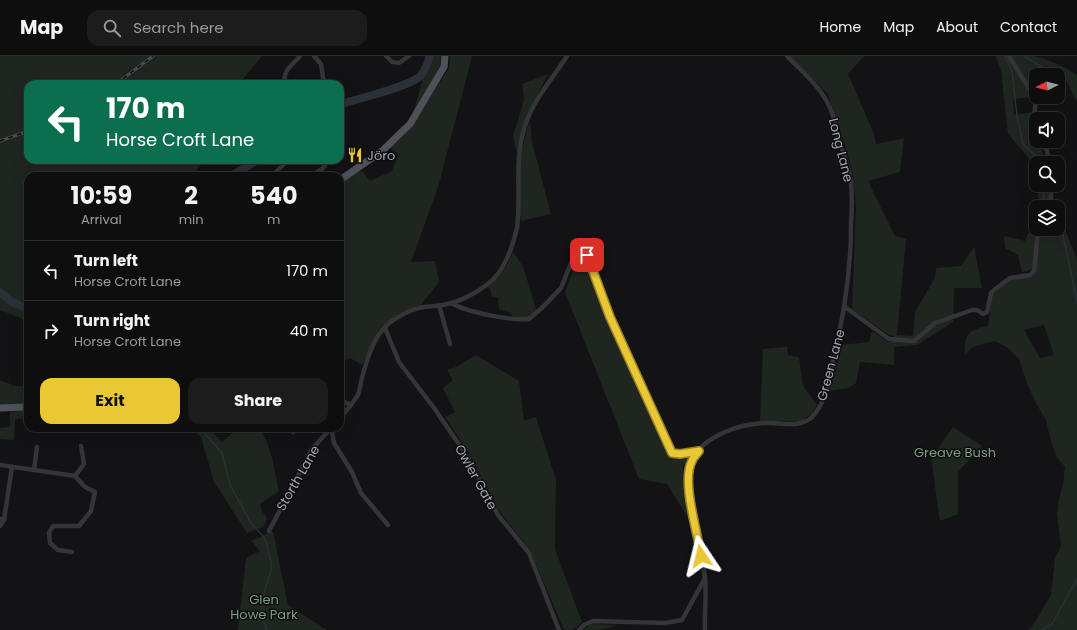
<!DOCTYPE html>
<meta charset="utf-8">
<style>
:root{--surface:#0e0e0f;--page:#1c1c1d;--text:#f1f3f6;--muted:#9b9c9e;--line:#2e2e2f;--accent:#eac735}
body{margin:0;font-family:Poppins,sans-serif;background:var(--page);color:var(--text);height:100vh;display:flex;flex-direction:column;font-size:15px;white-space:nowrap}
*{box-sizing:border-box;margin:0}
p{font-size:13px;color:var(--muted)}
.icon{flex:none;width:22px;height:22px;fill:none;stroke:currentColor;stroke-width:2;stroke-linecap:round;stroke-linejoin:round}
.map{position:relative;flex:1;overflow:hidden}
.side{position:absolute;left:24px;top:116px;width:320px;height:260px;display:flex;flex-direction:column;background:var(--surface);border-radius:12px;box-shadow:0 4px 16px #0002,0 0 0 1px var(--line)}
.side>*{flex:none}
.top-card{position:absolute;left:24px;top:24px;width:320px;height:84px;border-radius:12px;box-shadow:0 4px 16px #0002,0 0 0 1px var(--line);background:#0b6e4f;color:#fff;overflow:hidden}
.needle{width:26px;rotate:264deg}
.buttons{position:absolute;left:1029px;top:12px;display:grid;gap:8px}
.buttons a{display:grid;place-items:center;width:36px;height:36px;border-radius:8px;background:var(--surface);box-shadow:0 4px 16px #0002,0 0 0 1px var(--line);font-size:20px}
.pin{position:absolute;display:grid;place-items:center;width:34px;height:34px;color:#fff;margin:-17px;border-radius:8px;box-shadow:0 2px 6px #0006}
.me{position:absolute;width:44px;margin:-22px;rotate:350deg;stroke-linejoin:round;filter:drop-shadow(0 0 3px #0008)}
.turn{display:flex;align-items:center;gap:14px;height:84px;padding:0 16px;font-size:18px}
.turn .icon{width:52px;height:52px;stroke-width:2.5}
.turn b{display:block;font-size:28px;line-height:34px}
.eta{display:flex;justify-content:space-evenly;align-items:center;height:68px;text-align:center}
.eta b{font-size:24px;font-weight:700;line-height:28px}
.action{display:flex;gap:8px;margin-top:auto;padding:8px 16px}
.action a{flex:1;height:46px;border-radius:12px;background:var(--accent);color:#111;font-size:16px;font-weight:700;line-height:46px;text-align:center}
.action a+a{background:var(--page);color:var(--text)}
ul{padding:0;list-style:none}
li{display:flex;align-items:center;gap:12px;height:60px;padding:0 16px;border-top:1px solid var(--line)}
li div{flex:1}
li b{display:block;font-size:15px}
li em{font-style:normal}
header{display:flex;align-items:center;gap:24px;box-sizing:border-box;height:56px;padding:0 20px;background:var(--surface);border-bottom:1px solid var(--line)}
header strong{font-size:19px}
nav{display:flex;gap:22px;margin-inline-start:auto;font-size:14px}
.search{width:280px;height:36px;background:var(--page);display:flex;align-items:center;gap:10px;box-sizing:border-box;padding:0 14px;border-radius:12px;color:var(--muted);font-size:15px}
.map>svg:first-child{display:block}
</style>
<header>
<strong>Map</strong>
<div class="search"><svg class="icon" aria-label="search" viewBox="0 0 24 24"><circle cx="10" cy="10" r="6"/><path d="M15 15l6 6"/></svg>Search here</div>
<nav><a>Home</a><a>Map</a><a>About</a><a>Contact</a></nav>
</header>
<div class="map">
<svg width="1077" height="574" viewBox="0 0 1077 574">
<rect width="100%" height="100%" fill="#131214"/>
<g fill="#1f2620" fill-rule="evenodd">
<path d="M0,0H262L239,28H28V104H205L191,120H28V265L0,254Z"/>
<path d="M425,0H441L440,10L412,61L422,26Z"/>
<path d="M450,0H472L439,128L411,206L435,205L439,226L421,249L403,255L380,272L362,309L350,302L340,307V127L356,114L363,116L370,125L392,115L398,98L389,91L413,68L449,12Z"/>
<path d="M789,0H864L848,18L874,78L876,88L904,82L900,116L868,125L895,180L906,183L897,279L913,280L915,256L935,222L936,212L961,210L974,191L982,232H954L953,266L917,289L894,291V309L860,306L856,327L848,332L828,335L842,289L869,286L872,275L888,286L894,285V280L889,279L852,253L856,152L853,118L849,102L828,38Z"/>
<path d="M996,0H1007L1032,41L1013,43L1014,59L1032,56L1030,76L1042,94L1044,107H1036V129L1031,105L1008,78L1001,15Z"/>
<path d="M1010,0H1034L1043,2L1066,12L1077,19V43L1076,45L1065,22L1058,23V19H1036V40Z"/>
<path d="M548,18L525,64L517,98L513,80L524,44L522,28Z"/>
<path d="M530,66L532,86L551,158L521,165C516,136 519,93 530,66Z"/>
<path d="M1036,129H1048L1050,143L1056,151H1038L1040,147Z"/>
<path d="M1065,152V173L1077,204V574H1028L1032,571L1051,539L1055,502L1061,490L1057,457L1059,442L1063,428L1065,411L1056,400L1050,382L1046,364L1037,349L1027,328L1019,303L1007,291L994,285L973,291L965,298C963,280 969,273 988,270L992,238L1011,223L1031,220L1041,173H1058V153L1060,156ZM1044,269L1054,299L1040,302L1024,274Z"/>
<path d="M1036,157V173H1039L1037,175L1032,213L1028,215L1022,216L1018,199L1005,192L1004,180L1025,185Z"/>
<path d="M513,196L523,210L537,256L529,262L512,260L511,257L499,253L498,242L492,241L490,233L485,231C502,220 505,214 513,196Z"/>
<path d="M578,202H585L606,259L669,398L680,402L691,399L683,410L684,426L690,465L667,428L639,423L565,236Z"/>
<path d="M787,291L788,299L799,301L803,330L817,349L812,357L802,365H760L763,293Z"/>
<path d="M476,299L519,325L524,365L536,361L556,424L555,493L582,566L573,574H564L531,496L498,453L469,397L445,361L455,356L443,332L453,324L447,314L456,311Z"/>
<path d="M0,324L14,330H28V348L0,350Z"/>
<path d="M28,354V362L15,363L14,384L0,383V372L10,371V356Z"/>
<path d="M953,371L982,390L958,416V458L940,465L931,402Z"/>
<path d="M192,372H209L222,386L238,372H258C271,383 275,418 279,435L260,448L262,455L267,462L264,471L247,477L214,426L201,381Z"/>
<path d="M273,475L288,549L327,574H238L246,502L260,495L251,485Z"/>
<path d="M591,568L619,569L600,574H584Z"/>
</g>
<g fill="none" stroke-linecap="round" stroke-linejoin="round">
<g stroke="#2b3139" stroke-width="1.5">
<path d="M1005,0L1012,15L1017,60L1023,88L1040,104V107"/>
<path d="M1024,0L1050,16"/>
<path d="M1043,129L1044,146L1050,150"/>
<path d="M1058,159L1061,166L1062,175L1077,245"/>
<path d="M200,372L222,397L230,429L251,467L264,481"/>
<path d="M264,481L267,489L271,507V515L265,533L262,552L263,565L267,574"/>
<path d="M1042,574L1052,568L1077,523"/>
</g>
<g stroke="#2b3139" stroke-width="8">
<path d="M340,50L344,47C365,41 400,33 418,22C424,17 428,7 430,0"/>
<path d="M231,120L258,104"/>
<path d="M0,236L12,246L28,253"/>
</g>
<g stroke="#343439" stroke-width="4.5">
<path d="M314,0L321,8L324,28"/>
<path d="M386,0L392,6L399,7L409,0"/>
<path d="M1009,0L1036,44L1032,75L1036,80"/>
<path d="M286,28C280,17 293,8 300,0"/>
<path d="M1040,85L1047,94L1049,107"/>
<path d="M272,120L288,104"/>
<path d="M311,120L323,112L329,104"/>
<path d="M1050,151L1052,129"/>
<path d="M451,247C466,256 511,265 529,263L543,251L561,232L574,200L582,197L587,199L610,261L672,397L680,398L699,395"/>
<path d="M439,249L450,288"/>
<path d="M845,251L889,283L914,285L935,267L972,254H977L983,258L987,256L991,237L994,234L1010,222L1030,219L1034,215L1038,176L1040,173"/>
<path d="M385,272L399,306L434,352L467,400L498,459L529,497L559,574"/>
<path d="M340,344L351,349C353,346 356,342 358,339C360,333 361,325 363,318C367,303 373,284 384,272C394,262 410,253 424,251C433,250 442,250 451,247C469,242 493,228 502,212C509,200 514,185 517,172C521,142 515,111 522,81C529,48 549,28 567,0"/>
<path d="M340,362L351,349"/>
<path d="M331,372L334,387L352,416L361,437L388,469"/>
<path d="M293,376L296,372"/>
<path d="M0,409L75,420L85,431L95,436L91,455L79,470H53L49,477L50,487L58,494L72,496"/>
<path d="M34,414L37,391"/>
<path d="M75,420L84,408L81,390"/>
<path d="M0,463L4,464L12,411"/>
<path d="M0,470L4,464"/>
<path d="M269,475L312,393L331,372"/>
<path d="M579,574L584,569L593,565L665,567L682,564L704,524"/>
<path d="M705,574C704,557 707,539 705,522C702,495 681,427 691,405C704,379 741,367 769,367C783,367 801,372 812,361C826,346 829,325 833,306C844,260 851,217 851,169C852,154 852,138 851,124C849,112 845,101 841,90C837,79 836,68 832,57C824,33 803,17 787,0"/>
</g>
<g stroke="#505058" stroke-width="7">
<path d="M340,124L382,95L410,68L444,11L445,0"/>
<path d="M0,352L28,351"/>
</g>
<defs>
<g id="rail">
<path d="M116,28L153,0"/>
<path d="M0,85L28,75"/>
</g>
</defs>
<use href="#rail" stroke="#4b4b52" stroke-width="3"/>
<use href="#rail" stroke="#0e0d0f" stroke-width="1.5" stroke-dasharray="4.5" stroke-linecap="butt"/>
</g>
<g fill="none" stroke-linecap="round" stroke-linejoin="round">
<defs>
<path id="route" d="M587,199L610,261L672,397L680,398L699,395C697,398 693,401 692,405C681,425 698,477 701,500"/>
</defs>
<use href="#route" stroke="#988122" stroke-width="10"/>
<use href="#route" stroke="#eac735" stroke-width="7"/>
</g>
<defs>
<symbol id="restaurant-bare" viewBox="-9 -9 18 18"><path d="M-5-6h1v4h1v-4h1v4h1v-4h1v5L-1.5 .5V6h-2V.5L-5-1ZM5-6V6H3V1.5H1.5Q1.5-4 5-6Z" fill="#eac735" stroke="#0e0d0f" stroke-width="2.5" paint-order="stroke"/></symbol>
</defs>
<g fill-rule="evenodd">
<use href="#restaurant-bare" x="344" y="88" width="22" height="22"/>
</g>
<g text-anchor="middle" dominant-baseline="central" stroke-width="3" stroke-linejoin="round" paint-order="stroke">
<g font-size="13" fill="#a4a7b4" stroke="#0e0d0f">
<text transform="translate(841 94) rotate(76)">Long Lane</text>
<text transform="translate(831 309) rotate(-75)">Green Lane</text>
<text transform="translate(476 421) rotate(61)">Owler Gate</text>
<text transform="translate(298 422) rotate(-60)">Storth Lane</text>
</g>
<g font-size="13" fill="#a4a7b4" stroke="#0e0d0f" text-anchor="start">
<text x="367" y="99">Jöro</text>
</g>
<g font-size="13" fill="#7c9e83" stroke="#0e0d0f">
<text x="955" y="396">Greave Bush</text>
<text x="264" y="543">Glen<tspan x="264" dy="15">Howe Park</tspan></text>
</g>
</g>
</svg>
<div class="buttons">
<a><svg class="needle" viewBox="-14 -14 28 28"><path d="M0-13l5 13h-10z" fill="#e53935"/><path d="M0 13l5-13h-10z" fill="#9b9c9e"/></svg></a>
<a><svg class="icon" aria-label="sound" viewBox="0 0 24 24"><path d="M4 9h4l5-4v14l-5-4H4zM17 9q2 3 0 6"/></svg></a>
<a><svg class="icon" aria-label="search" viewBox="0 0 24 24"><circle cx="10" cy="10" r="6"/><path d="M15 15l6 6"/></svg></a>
<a><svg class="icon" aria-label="layers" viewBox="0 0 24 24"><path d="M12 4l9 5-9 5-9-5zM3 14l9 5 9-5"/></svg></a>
</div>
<div class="pin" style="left:587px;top:199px;background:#d93025"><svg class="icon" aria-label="arrive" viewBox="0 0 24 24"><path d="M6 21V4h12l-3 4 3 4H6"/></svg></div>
<svg class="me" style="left:701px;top:500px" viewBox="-20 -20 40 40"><path d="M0-17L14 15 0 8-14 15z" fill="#eac735" stroke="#fff" stroke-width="4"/></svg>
<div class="top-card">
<div class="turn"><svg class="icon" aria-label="left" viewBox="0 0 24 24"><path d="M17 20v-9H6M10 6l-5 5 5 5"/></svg><div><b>170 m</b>Horse Croft Lane</div></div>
</div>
<section class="side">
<div class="eta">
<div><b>10:59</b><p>Arrival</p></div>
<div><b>2</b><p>min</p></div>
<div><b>540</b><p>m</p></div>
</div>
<ul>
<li><svg class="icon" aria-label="left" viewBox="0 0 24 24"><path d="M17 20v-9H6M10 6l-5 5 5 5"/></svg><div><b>Turn left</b><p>Horse Croft Lane</p></div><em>170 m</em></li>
<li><svg class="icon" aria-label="right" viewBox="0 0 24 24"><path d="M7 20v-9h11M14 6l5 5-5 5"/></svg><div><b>Turn right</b><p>Horse Croft Lane</p></div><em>40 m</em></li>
</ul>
<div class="action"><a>Exit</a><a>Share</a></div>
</section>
</div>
